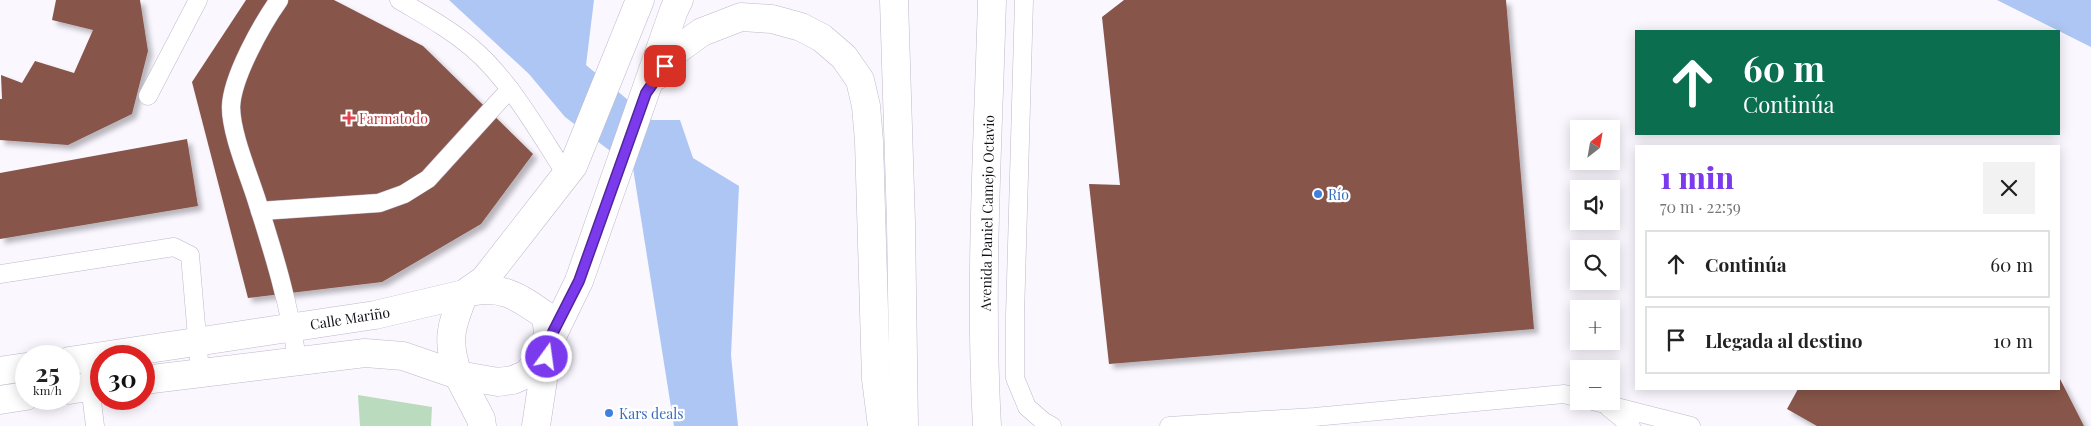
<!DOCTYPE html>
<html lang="es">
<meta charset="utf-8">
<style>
:root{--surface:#fff;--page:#f2f2f2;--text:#222;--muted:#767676;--line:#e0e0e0;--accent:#7c3aed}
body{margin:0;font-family:"Playfair Display",serif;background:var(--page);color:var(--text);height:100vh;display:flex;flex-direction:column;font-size:19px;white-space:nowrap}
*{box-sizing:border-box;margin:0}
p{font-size:16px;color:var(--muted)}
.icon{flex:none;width:28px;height:28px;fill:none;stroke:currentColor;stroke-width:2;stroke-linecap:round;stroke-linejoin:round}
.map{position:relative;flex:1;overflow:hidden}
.panel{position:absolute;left:1635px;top:145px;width:425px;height:245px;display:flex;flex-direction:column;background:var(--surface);border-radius:0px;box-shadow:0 2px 12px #0003}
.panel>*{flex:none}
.banner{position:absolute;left:1635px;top:30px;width:425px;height:105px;border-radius:0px;box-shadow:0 2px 12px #0003;background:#0b6e4f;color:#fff;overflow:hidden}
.needle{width:32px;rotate:31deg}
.controls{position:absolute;left:1570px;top:120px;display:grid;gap:10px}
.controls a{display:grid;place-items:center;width:50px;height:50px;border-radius:0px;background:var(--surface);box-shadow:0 2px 12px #0003;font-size:25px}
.speed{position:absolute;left:15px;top:345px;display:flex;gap:10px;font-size:25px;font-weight:700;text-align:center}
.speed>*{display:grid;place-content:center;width:65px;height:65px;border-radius:50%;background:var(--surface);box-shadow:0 2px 12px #0003;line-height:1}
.speed small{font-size:12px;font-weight:400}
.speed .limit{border:8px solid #d22;background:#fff;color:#111}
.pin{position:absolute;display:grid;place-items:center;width:42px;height:42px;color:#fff;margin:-21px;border-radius:10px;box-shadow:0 2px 8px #0006}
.me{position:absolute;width:55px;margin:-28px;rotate:14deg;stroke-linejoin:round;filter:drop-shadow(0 0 4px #0008)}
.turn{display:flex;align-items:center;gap:18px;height:105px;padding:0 25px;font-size:22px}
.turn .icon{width:65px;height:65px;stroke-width:2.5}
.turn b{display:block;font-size:35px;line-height:42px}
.round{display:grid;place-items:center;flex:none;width:52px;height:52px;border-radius:0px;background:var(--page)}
.headline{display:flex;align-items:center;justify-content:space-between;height:85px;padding:0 25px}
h1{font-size:30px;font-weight:800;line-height:38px;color:var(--accent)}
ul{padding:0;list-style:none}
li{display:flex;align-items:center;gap:15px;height:68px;margin:0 10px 8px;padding:0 15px;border:2px solid var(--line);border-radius:0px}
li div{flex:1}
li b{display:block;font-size:19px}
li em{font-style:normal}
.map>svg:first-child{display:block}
</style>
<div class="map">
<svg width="2091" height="426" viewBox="0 0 2091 426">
<defs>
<filter id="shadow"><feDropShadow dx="4.5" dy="4.5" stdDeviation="2.5" flood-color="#0004"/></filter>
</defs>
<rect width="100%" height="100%" fill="#faf7ff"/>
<path fill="#bbdbbf" d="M358,395L432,407L431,426H360Z"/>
<g fill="#aec6f3">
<path d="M449,0H594L586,65L652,120H680L693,158L739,186L731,355L738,426H674L633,168L565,117L529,74Z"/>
<path d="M1997,0H2091V47Z"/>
</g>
<g fill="#87554a" filter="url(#shadow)">
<path d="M56,0H140L148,51L132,114L68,145L0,140V99H2L1,75L22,83L35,61L74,73L93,30L52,20Z"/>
<path d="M246,0H334L423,46L533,154L481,224L382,282L248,298L192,82Z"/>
<path d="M1124,0H1506L1534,329L1109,364L1089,184L1120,185L1102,17Z"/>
<path d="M187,139L198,206L0,239V173Z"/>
<path d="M2059,377L2084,426H1817L1787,409L1798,389H2059Z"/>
</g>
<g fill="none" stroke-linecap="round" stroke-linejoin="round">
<defs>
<g id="service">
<path d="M279,0C262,24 232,77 231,107C231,133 248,173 256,198C273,251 290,306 297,360"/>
<path d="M399,0C424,15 450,29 472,48C510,80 539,133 566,174"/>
<path d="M1024,0L1015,316V378L1027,407L1043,421L1052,426"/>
<path d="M148,96L198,0"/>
<path d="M260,211L379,203L404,194L428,179L510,89"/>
<path d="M0,274L174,247L190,255L200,372"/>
<path d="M89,377L95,426"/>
<path d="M1593,401L1691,426"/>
<path d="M1608,407L1631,426"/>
<path d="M1169,426L1314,417L1564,394L1579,398"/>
</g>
<g id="minor">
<path d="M458,375L481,419L482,426"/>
<path d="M536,426L549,340"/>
</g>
<g id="tertiary">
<path d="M894,0L901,223L904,426"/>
<path d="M658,75L674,52L702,32L741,17L772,19L801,27L822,38L844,57L860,80L866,106L869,141L876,379L882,426"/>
<path d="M69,361L375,315L464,294L484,280L573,166L640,0"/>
<path d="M0,371L26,367"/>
<path d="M458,375C446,340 451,326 464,294C499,283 518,296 546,316L549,340"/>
<path d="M144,380L365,353L403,356L458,375L498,382L513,380L527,374L543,355L579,281L674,10L679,0"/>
<path d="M69,390L101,385"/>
<path d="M0,400L26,396"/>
<path d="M987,426C979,284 988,142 992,0"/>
</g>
</defs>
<use href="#service" stroke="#bfb8ca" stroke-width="19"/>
<use href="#minor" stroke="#bfb8ca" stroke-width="29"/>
<use href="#tertiary" stroke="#bfb8ca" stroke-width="29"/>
<use href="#service" stroke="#fff" stroke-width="18"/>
<use href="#minor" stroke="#fff" stroke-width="28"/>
<use href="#tertiary" stroke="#fff" stroke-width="28"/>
</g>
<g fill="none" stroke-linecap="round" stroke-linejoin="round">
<defs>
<path id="route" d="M547,357L549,340L579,281L646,93L665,66"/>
</defs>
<use href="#route" stroke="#51269a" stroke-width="12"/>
<use href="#route" stroke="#7c3aed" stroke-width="9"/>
</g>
<path fill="#e0444e" stroke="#fff" stroke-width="2" d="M346.5 110.5h5v5h5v5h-5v5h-5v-5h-5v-5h5z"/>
<g fill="#3f7fe0" stroke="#fff" stroke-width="2">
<circle cx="1318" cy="194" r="5"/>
<circle cx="609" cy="413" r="5"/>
</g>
<g text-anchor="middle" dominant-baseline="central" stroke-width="4.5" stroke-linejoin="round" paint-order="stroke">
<g font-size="14" fill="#be3a42" stroke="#fff" text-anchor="start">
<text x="359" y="118">Farmatodo</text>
</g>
<g font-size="14" fill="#366cbe" stroke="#fff" text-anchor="start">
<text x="1328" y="194">Río</text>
<text x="619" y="413">Kars deals</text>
</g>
<g font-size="14" fill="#121016" stroke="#fff">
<text transform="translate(987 213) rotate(-89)">Avenida Daniel Camejo Octavio</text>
<text transform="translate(350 318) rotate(-9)">Calle Mariño</text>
</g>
</g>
</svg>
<div class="controls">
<a><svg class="needle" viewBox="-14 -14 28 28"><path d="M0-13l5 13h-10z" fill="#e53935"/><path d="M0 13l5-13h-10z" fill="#767676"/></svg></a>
<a><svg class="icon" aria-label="sound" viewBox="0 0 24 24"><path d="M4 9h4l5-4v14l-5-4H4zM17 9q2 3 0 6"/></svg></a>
<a><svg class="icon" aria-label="search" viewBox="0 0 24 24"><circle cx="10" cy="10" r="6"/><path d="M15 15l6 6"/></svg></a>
<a>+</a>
<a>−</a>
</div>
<div class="speed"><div>25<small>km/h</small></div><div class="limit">30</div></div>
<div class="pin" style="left:665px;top:66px;background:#d93025"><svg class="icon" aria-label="arrive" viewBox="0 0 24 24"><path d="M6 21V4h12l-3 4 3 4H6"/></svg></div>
<svg class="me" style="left:547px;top:357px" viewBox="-20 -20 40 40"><circle r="17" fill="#7c3aed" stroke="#fff" stroke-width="3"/><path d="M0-11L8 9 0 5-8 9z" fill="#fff"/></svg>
<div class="banner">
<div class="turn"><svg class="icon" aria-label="ahead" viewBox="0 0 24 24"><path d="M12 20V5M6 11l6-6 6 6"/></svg><div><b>60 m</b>Continúa</div></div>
</div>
<section class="panel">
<div class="headline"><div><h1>1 min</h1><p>70 m · 22:59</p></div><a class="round"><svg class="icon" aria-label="close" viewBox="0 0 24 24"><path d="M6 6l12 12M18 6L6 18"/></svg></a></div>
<ul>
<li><svg class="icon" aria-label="ahead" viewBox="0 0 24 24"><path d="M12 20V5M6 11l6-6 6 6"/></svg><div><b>Continúa</b></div><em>60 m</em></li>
<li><svg class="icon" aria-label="arrive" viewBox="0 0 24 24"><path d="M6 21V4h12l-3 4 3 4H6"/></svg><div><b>Llegada al destino</b></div><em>10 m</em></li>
</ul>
</section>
</div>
